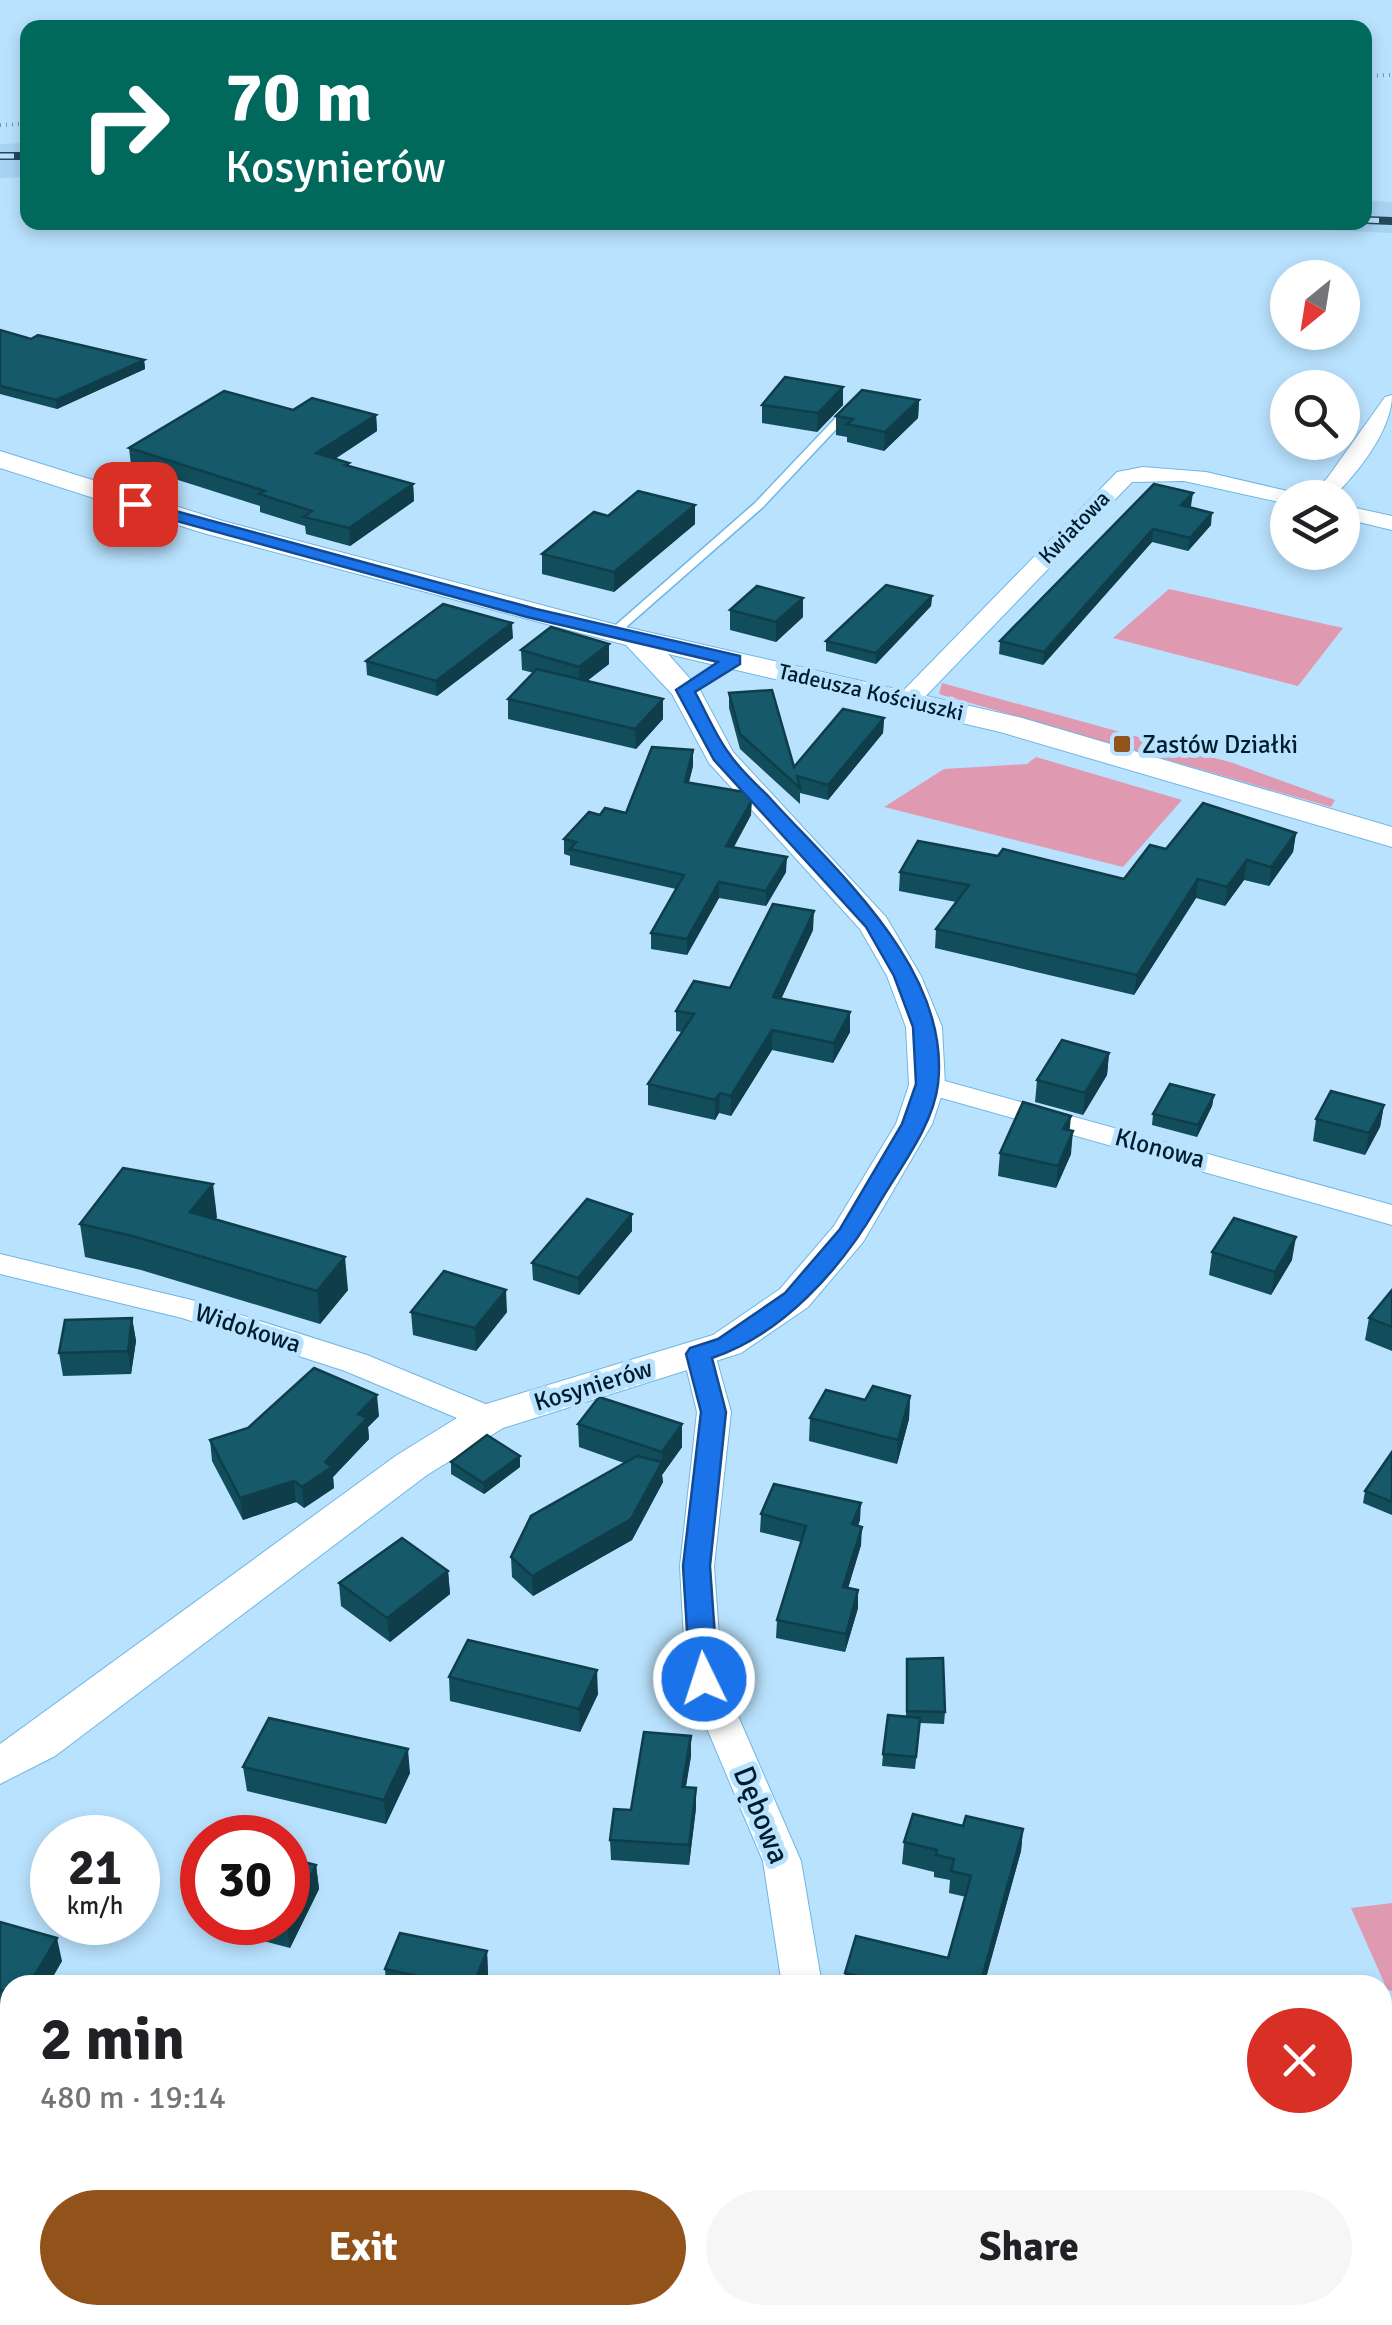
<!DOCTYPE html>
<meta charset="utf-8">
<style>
:root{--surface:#fff;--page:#f6f6f6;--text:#202124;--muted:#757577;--accent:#92531a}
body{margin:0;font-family:Signika,sans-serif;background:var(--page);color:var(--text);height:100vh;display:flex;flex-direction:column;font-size:38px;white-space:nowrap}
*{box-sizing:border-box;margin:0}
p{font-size:32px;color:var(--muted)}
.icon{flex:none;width:55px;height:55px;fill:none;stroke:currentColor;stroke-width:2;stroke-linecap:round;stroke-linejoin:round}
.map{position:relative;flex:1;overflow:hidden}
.panel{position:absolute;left:0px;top:1975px;width:1392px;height:350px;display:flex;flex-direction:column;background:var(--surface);border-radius:30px 30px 0 0;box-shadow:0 5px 15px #0003}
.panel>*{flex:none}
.top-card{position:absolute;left:20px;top:20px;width:1352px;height:210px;border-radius:20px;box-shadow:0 5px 15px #0003;background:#00695c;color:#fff;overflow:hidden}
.needle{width:65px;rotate:210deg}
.controls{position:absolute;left:1270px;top:260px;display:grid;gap:20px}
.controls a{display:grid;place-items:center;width:90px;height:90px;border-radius:50%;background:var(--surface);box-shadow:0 5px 15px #0003;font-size:50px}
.speed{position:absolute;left:30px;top:1815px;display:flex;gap:20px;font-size:50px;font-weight:700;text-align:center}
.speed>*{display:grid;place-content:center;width:130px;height:130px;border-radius:50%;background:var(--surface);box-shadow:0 5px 15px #0003;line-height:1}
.speed small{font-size:25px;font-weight:400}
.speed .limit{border:15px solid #d22;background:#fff;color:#111}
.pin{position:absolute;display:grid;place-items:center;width:85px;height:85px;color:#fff;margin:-42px;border-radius:20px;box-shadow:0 5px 15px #0006}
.me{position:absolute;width:110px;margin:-55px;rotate:356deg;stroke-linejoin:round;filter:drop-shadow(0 0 8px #0008)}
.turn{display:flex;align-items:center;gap:35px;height:210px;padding:0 40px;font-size:45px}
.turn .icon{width:130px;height:130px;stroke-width:2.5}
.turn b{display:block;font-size:70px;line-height:85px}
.round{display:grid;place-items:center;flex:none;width:105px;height:105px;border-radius:52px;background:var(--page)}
.summary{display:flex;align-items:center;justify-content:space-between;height:170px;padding:0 40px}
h1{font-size:60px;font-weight:800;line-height:75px}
.button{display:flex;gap:20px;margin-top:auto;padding:20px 40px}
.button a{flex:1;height:115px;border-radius:60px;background:var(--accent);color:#fff;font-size:40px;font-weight:800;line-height:115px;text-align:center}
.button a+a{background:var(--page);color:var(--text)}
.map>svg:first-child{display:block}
</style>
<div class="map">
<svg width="1392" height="2325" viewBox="0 0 1392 2325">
<rect width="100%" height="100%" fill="#b9e2fe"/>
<g fill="#a7d3f2">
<path d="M27,143V177L0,178V144Z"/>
<path d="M1365,200L1392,202V233L1160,223L1365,222Z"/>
</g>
<g fill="#df9ab1">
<path d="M1169,589L1343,628L1298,686L1113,638Z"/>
<path d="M942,683L1233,763L1335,800L1331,807L939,694Z"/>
<path d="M1036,757L1182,800L1123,867L884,807L944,769L1027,764Z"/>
<path d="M1392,1903V1991L1387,1989L1351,1908Z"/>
</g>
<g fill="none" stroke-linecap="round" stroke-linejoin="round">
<defs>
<path id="service" d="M846,407L855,409L763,507L617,635H609V631L755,503Z"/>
<g id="minor">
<path d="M1392,395C1392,430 1358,473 1332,498H1308L1328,477L1385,397Z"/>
<path d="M1143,467L1206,472L1296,493L1299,498H1288V504L1184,481L1132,482L918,704H900L897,699L900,694L1117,472Z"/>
<path d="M1342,505L1392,516V530L1342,518Z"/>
<path d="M927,1076L1392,1205V1225L917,1091L912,1085L917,1079Z"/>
<path d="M0,1254L200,1302L367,1355L500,1410L505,1418L500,1426L488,1429L476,1426L345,1371L182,1318L0,1274Z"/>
<path d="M699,1343L710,1346L715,1354L731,1412L714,1566L722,1679L801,1861L822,1985H782L763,1861L686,1679L680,1566L697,1412L683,1354L688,1346Z"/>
<path d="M657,2315H701L697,2325H653Z"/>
</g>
<path id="tertiary" d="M0,451L223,521L617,625L1022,718L1392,827V847L1000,732L668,654L700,690L733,752L886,917L921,976L942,1027L945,1085L932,1124L863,1242L808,1307L741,1353L503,1428L427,1475L55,1756L0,1784V1744L397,1455L473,1408L713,1335L780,1289L834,1226L896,1124L909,1085L906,1027L887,976L860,929L709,763L672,694L626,645L203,533L0,468Z"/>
</defs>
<use href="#service" stroke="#6fb6e3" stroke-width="3"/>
<use href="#minor" stroke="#6fb6e3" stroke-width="2"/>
<use href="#tertiary" stroke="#6fb6e3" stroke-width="2"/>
<g stroke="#7498b0" stroke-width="4" stroke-dasharray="1 5" stroke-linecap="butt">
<path d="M1365,76L1392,75"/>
<path d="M0,125L28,124"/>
</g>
<use href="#service" fill="#fff" fill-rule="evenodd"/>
<use href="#minor" fill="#fff" fill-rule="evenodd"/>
<use href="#tertiary" fill="#fff" fill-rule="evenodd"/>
<defs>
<g id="rail">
<path d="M0,156H28"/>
<path d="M1365,220L1392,221"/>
</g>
</defs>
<use href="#rail" stroke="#27475a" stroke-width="8"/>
<use href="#rail" stroke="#b9e2fe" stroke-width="5" stroke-dasharray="14" stroke-linecap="butt"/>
</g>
<g fill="#124d5b">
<path d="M0,330L31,339L144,360L145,369L57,409L0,394Z"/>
<path d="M843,387V405L817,432L762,423V405Z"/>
<path d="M919,400L918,418L884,451L847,442V437L836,435V416Z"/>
<path d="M293,410L376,415L377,431L335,459L349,463V467L413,484L414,501L350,546L306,534L305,526L260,512V506L131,465L129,448Z"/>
<path d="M1154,484L1191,506L1190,507L1211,525L1188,551L1152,542L1043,665L999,654L1000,641Z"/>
<path d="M608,516L695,524L614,592L542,574V554Z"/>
<path d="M932,596L931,606L876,664L826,651V641Z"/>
<path d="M803,598V617L776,642L730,630V610Z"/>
<path d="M513,638L437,696L367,675L366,661Z"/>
<path d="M521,650L609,664L587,681L663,719L636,749L508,719V699L534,673L522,670Z"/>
<path d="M729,693L794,767L884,718L883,733L828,800L800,793V804L740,749L729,708Z"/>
<path d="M693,766L689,782L751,815L734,847L786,872L766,906L719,898L687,955L651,949V933L676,889L570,865V856L564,854V839L600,815L626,813Z"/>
<path d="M1296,833L1293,852L1269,886L1244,880L1225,906L1196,898L1134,995L935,948L936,929L956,902L899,891L900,872L1124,879L1166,849Z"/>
<path d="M813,930L781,998L850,1032L833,1063L772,1050L731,1116L719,1113L715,1120L648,1105V1084L682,1032L676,1031V1011L730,988Z"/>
<path d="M1109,1053L1107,1075L1083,1115L1035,1102L1037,1080Z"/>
<path d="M1214,1095L1212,1106L1197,1137L1152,1125L1153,1114Z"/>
<path d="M1384,1105L1380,1127L1365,1155L1313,1141L1316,1119Z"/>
<path d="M1070,1131L1071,1154L1056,1188L998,1176L1000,1153Z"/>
<path d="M632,1214V1231L579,1295L533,1280L532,1263Z"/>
<path d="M217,1217L215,1219L348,1290L320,1324L141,1270L85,1257L80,1224Z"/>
<path d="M1212,1252L1292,1260L1271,1295L1209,1275Z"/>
<path d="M1392,1290V1351L1365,1340L1369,1318Z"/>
<path d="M411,1312H507L476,1351L413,1335Z"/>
<path d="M132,1318L136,1341L131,1374L63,1376L59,1353Z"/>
<path d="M910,1396L909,1419L897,1464L809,1441L810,1418Z"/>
<path d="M379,1416L368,1427L369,1439L333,1477L334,1488L304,1508L296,1502L243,1520L212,1461L210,1440Z"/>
<path d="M578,1424L682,1447L662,1475L663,1482L632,1540L533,1596L512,1577L511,1557L624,1463L579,1447Z"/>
<path d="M1392,1452V1515L1363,1503L1365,1491Z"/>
<path d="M451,1462L520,1467L484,1494L451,1474Z"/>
<path d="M761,1514L860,1520L858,1526L861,1545L848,1588L858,1608L845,1652L776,1638L777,1620L801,1542L760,1532Z"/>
<path d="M448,1571L450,1594L390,1642L341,1606L339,1583Z"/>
<path d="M906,1671L945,1712L944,1724L920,1723L915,1769L882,1766L883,1754L906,1717Z"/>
<path d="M449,1677L598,1694L580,1732L450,1701Z"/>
<path d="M691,1736V1756L686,1787L696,1808L689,1865L611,1860L610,1840L631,1810Z"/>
<path d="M243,1767L410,1773L386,1824L247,1791Z"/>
<path d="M963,1826L1023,1829L1021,1851L984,1985H844L845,1973L948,1958L966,1897L949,1893L950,1880L934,1877V1872L902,1864L904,1842Z"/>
<path d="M316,1865L319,1889L290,1948L210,1927L209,1922H288Z"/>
<path d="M0,1922L62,1961L48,1985H10V2015L0,2012Z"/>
<path d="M487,1951L488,1975L484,1985H386L385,1969Z"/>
</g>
<g fill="#0f3e4a">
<path d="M144,360L145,369L57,409L56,400Z"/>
<path d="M843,387V405L817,432L818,413Z"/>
<path d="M919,400L918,418L884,451L885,432Z"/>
<path d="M376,415L377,431L318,470L316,453Z"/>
<path d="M413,484L414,501L350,546L349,528Z"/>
<path d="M1193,493L1191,506L1180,518L1181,505Z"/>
<path d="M695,505V524L614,592V572Z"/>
<path d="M1212,513L1211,525L1188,551L1190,538Z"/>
<path d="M1153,529L1152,542L1043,665L1044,652Z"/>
<path d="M932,596L931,606L876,664V653Z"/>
<path d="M803,598V617L776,642V622Z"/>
<path d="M512,623L513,638L437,696L436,681Z"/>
<path d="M609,644V664L579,687V667Z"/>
<path d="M663,699V719L636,749L635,729Z"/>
<path d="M884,718L883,733L828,800V785Z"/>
<path d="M693,750V766L685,797V782Z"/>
<path d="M752,800L751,815L726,861V846Z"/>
<path d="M1296,833L1293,852L1269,886L1271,867Z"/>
<path d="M787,857L786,872L766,906V891Z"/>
<path d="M1247,860L1244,880L1225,906L1227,887Z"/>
<path d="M1198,879L1196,898L1134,995L1137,975Z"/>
<path d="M719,882V898L687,955V939Z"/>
<path d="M814,911L813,930L773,1017V997Z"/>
<path d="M850,1012V1032L833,1063L834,1043Z"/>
<path d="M772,1030V1050L731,1116V1096Z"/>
<path d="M1109,1053L1107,1075L1083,1115L1085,1093Z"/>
<path d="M720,1093L719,1113L715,1120V1100Z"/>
<path d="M1214,1095L1212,1106L1197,1137L1198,1125Z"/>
<path d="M1384,1105L1380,1127L1365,1155L1369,1133Z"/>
<path d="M1071,1116L1069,1138L1063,1129Z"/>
<path d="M1073,1131L1071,1154L1056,1188L1058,1166Z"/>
<path d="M213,1184L217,1217L194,1245L190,1212Z"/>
<path d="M632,1214V1231L579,1295L578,1278Z"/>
<path d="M1296,1237L1292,1260L1271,1295L1275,1272Z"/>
<path d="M345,1257L348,1290L320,1324L317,1291Z"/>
<path d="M506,1290L507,1312L476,1351L475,1328Z"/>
<path d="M132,1318L136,1341L131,1374L128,1351Z"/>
<path d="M377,1395L379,1416L368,1427L369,1439L333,1477L334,1488L304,1508L302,1487L325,1462L358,1414Z"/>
<path d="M910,1396L909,1419L897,1464L898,1440Z"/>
<path d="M682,1424V1447L662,1475L663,1482L632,1540L533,1596L532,1576L662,1463V1452Z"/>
<path d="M520,1456V1467L484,1494L483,1483Z"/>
<path d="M294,1481L296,1502L243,1520L240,1498Z"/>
<path d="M861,1503L860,1520L851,1542L852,1524Z"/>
<path d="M862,1527L861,1545L843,1605V1587Z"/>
<path d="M448,1571L450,1594L390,1642L387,1618Z"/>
<path d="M858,1590V1608L845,1652L846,1634Z"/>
<path d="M597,1670L598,1694L580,1732L579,1709Z"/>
<path d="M691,1736V1756L682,1807V1787Z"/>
<path d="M408,1749L410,1773L386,1824L384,1800Z"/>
<path d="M696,1788V1808L689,1865V1845Z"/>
<path d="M1023,1829L1021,1851L984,1985H980Z"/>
<path d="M316,1865L319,1889L290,1948L287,1924Z"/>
<path d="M57,1938L62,1961L48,1985H29Z"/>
<path d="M487,1951L488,1975L484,1985H473Z"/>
</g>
<g fill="#15596a" stroke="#0f3e4a" stroke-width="2.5">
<path d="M0,330L31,339L38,335L144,360L56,400L0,386Z"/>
<path d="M785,377L843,387L818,413L762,405Z"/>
<path d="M862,390L919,400L885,432L847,424L853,419L836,416Z"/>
<path d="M224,391L293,410L312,398L376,415L316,453L349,463L345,465L413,484L349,528L304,517L312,511L259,494L265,491L129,448Z"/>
<path d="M1154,484L1193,493L1181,505L1212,513L1190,538L1153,529L1044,652L1000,641Z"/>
<path d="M638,491L695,505L614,572L542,554L594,512L608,516Z"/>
<path d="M886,585L932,596L876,653L826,641Z"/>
<path d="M757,586L803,598L776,622L730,610Z"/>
<path d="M443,604L512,623L436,681L366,661Z"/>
<path d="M551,627L609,644L579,667L521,650Z"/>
<path d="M537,669L663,699L635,729L508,699Z"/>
<path d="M772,690L794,767L843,709L884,718L828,785L797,776L800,788L740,734L729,693Z"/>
<path d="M652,747L693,750L685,782L744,792L752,800L726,846L787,857L766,891L719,882L687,939L651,933L684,875L570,849L576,842L564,839L589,812L600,815L605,808L626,813Z"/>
<path d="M1203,803L1296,833L1271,867L1247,860L1227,887L1198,879L1137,975L936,929L969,885L900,872L918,841L998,856L1003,849L1124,879L1150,845L1166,849Z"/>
<path d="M773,904L814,911L773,997L850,1012L834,1043L772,1030L731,1096L720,1093L715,1100L648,1084L694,1014L676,1011L694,981L730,988Z"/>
<path d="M1062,1040L1109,1053L1085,1093L1037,1080Z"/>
<path d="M1170,1084L1214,1095L1198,1125L1153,1114Z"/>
<path d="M1331,1091L1384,1105L1369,1133L1316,1119Z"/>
<path d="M1023,1102L1071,1116L1063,1129L1073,1131L1058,1166L1000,1153Z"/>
<path d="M123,1168L213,1184L190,1212L345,1257L317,1291L136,1237L80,1224Z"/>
<path d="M587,1199L632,1214L578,1278L532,1263Z"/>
<path d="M1234,1218L1296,1237L1275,1272L1212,1252Z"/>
<path d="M444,1271L506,1290L475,1328L411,1312Z"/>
<path d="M1392,1290V1327L1369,1318Z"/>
<path d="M132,1318L128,1351L59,1353L65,1320Z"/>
<path d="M314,1368L377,1395L358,1414L367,1418L325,1462L332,1467L302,1487L294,1481L240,1498L210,1440L248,1428Z"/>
<path d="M873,1386L910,1396L898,1440L810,1418L826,1390L865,1400Z"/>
<path d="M599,1397L682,1424L662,1452L578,1424Z"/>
<path d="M487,1435L520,1456L483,1483L451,1462Z"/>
<path d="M1392,1452V1502L1365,1491Z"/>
<path d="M637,1456L662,1462L631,1519L532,1576L511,1557L531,1516Z"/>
<path d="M774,1484L861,1503L852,1524L862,1527L843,1587L858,1590L846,1634L777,1620L806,1526L761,1514Z"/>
<path d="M402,1538L448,1571L387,1618L339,1583Z"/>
<path d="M468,1640L597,1670L579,1709L449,1677Z"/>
<path d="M943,1658L945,1712L907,1711V1659Z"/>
<path d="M888,1715L920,1718L916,1757L883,1754Z"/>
<path d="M269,1718L408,1749L384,1800L243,1767Z"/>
<path d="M644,1732L691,1736L682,1787L696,1788L689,1845L610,1840L614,1809L631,1810Z"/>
<path d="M913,1814L963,1826L966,1816L1023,1829L980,1985H895L845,1973L856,1936L948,1958L971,1876L951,1871L954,1859L936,1855L937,1850L904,1842Z"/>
<path d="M288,1858L316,1865L287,1924L280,1922H288Z"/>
<path d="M0,1922L57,1938L29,1985H10V1992L0,1990Z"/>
<path d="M400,1933L487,1951L473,1985H458L385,1969Z"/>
</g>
<path fill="#1a73e8" stroke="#114b97" stroke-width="2.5" d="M135,500L536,609L740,656V664L695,692C706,712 715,734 728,752C739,769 755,783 769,797C838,873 951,970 938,1084C933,1127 898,1170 877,1207C840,1270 783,1334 712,1358L726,1412L710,1566L718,1679L714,1687L704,1690L695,1687L690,1679L683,1566L701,1412L686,1354L690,1348L718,1339L785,1293L840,1229L902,1124L916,1084L913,1027L894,976L866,927L714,760L676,690L718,662L527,617L129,508L127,504Z"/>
<rect fill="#92531a" stroke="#b9e2fe" stroke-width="4" x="1112" y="734" width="20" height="20" rx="5"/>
<g text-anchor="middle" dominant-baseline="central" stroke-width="10" stroke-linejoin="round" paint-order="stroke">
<g font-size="22" fill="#001d2e" stroke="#b9e2fe">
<text transform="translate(1074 527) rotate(-46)">Kwiatowa</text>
<text transform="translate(871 692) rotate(13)">Tadeusza Kościuszki</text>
</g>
<g font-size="25" fill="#001d2e" stroke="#b9e2fe" text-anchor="start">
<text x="1142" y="744">Zastów Działki</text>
</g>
<g font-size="25" fill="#001d2e" stroke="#b9e2fe">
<text transform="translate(1160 1148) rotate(15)">Klonowa</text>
<text transform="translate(248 1328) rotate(18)">Widokowa</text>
<text transform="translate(593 1385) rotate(-17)">Kosynierów</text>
</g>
<g font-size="30" fill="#001d2e" stroke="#b9e2fe">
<text transform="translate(761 1815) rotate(68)">Dębowa</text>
</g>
</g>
</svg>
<div class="controls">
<a><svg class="needle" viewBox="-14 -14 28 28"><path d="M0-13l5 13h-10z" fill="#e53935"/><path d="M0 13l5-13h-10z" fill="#757577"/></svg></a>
<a><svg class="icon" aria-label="search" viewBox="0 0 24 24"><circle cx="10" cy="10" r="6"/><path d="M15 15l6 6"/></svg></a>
<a><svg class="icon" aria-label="layers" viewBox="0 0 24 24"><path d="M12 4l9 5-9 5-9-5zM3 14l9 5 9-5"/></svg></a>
</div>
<div class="speed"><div>21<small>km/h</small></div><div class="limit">30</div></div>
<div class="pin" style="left:135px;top:504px;background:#d93025"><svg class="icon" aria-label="arrive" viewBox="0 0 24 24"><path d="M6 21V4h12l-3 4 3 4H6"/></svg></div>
<svg class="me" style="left:704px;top:1679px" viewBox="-20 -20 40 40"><circle r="17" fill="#1a73e8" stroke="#fff" stroke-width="3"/><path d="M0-11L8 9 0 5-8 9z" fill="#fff"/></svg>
<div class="top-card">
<div class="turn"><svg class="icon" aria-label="right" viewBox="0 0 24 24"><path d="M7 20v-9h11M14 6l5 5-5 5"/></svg><div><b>70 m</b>Kosynierów</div></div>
</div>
<section class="panel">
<div class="summary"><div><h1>2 min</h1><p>480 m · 19:14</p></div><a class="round" style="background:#d93025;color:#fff"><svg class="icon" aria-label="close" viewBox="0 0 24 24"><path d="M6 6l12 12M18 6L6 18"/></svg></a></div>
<div class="button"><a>Exit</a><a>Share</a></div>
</section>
</div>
